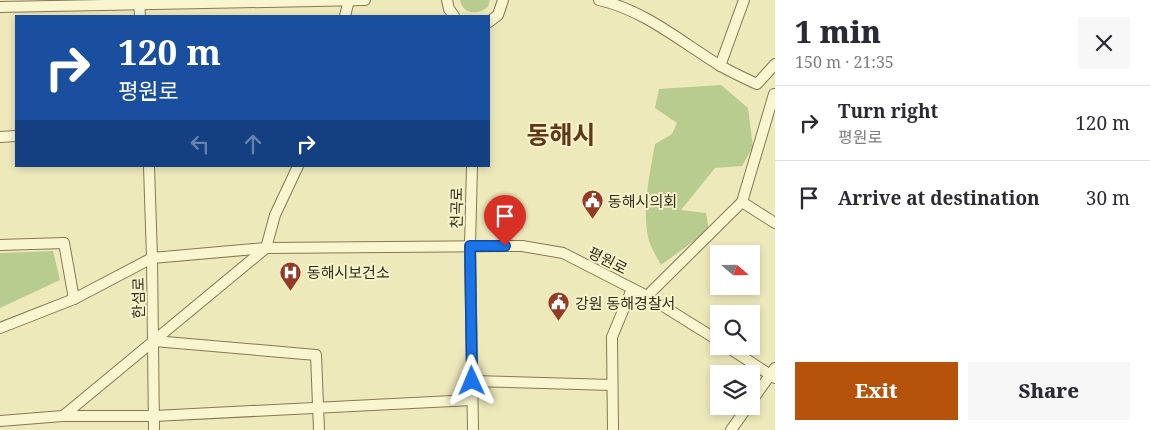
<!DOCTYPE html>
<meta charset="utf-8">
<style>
:root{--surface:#fff;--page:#f7f7f7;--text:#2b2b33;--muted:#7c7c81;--line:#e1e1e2;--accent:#b45309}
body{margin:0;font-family:"Noto Serif","Noto Sans KR",serif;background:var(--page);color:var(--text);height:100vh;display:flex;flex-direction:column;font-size:19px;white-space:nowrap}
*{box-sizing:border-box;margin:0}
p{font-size:16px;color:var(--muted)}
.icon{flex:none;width:28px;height:28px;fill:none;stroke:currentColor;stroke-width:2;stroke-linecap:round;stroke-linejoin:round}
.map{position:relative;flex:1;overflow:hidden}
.drawer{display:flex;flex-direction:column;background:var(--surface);width:375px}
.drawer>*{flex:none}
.banner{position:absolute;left:15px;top:15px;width:475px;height:152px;border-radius:0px;box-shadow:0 2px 8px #0003;background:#1a4fa0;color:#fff;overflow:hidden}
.needle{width:32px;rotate:110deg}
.fabs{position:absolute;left:710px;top:245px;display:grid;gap:10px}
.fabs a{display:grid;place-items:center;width:50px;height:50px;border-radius:0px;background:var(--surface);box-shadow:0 2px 8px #0003;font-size:25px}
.pin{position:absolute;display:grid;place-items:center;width:42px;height:42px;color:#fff;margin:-51px -21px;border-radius:50% 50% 50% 0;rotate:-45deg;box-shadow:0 0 5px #0007}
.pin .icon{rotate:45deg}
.me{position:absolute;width:55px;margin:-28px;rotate:359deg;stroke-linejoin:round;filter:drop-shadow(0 0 4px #0008)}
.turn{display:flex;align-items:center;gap:18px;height:105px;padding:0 20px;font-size:22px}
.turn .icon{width:65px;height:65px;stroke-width:2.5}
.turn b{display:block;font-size:35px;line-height:42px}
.lanes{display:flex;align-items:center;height:48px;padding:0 20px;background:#0003;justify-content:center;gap:25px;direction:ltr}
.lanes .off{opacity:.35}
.round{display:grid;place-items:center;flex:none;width:52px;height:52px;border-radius:0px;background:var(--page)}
.headline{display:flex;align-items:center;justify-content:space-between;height:85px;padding:0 20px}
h1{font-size:30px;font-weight:800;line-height:38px}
.primary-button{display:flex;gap:10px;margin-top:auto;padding:10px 20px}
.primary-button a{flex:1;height:58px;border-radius:0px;background:var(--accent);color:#fff;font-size:20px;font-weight:800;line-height:58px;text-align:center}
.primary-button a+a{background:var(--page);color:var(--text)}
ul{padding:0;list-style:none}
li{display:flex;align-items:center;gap:15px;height:75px;padding:0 20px;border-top:1px solid var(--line)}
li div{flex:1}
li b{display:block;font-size:19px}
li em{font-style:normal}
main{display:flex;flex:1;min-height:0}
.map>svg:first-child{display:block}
</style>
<main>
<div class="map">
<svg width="775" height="430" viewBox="0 0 775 430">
<rect width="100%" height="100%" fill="#eee9bb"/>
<g fill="#b8cc8f">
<path d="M460,0H490L488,7C478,15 463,15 460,0Z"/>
<path d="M721,85L748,108L753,147L742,166L715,168L681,210L706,213L709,230L661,265C656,256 650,246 648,237C642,208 650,172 655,144L672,134L677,123L655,108L659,89Z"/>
<path d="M53,251L60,280L0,308V253Z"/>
</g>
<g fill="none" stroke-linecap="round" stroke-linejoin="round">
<defs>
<g id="minor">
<path d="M139,0L140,16"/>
<path d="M447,0L449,9L454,16"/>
<path d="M599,0C644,10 680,41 719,65C731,72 744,78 757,84L775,64"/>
<path d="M0,7L365,0"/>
<path d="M345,16L349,0"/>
<path d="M489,22L498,15L503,0"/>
<path d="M720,66L744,0"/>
<path d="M0,137L16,136"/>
<path d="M149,166L152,258L154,430"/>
<path d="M472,166L470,246L473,430"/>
<path d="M742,202L775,223"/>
<path d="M0,245L64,243L74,299"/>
<path d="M647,296L742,202L774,94"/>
<path d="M0,328L74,299L152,258L266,248L522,246L563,253L647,296L719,341"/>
<path d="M154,341L316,355L319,430"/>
<path d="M726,346L775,378"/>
<path d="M472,381L612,385"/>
<path d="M751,402L775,368"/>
<path d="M63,416L266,248L275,215L298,166"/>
<path d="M0,421L63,416H154L472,400"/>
<path d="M613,430L612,337L632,289"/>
<path d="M731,430L748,406"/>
</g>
</defs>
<use href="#minor" stroke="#857855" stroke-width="12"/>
<use href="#minor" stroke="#f9f5ce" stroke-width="10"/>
</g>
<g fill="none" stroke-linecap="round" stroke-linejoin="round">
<defs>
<path id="route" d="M472,381L470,246H505"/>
</defs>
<use href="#route" stroke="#114b97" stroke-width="12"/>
<use href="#route" stroke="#1a73e8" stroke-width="9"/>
</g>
<defs>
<symbol id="civic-pin" viewBox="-11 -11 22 30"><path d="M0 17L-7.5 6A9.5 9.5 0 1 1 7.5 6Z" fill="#953a24" stroke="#f6f2ca"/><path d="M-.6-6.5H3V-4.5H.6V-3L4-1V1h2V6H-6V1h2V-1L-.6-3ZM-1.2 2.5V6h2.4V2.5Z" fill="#fff"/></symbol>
<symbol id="hospital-pin" viewBox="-11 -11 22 30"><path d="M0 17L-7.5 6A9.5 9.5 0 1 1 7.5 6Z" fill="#953a24" stroke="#f6f2ca"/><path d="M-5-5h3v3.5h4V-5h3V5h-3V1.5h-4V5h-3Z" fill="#fff"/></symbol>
</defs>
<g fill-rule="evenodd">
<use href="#civic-pin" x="580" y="188" width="25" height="34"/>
<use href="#hospital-pin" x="278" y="260" width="25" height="34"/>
<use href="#civic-pin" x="546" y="290" width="25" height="34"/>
</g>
<g text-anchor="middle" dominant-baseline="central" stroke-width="4" stroke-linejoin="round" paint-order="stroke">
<g font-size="15" fill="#342c1a" stroke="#f6f2ca" text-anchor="start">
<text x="608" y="201">동해시의회</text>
<text x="307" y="272">동해시보건소</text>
<text x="575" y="303">강원 동해경찰서</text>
</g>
<g font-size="15" fill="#342c1a" stroke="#f6f2ca">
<text transform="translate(456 208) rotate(-89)">천곡로</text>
<text transform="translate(608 260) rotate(27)">평원로</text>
<text transform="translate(138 298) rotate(-91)">한섬로</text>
</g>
<g font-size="25" font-weight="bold" fill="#613719" stroke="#f6f2ca">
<text x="561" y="134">동해시</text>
</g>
</g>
</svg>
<div class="fabs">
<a><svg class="needle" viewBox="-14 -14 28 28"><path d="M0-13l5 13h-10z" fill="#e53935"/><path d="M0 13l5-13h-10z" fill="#7c7c81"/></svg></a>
<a><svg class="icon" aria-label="search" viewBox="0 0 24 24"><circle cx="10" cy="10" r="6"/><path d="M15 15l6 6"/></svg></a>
<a><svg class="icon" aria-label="layers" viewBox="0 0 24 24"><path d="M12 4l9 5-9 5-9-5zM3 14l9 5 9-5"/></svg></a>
</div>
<div class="pin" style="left:505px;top:246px;background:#d93025"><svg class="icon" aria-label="arrive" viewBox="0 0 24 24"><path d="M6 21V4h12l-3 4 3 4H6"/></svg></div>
<svg class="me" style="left:472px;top:381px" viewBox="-20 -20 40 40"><path d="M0-17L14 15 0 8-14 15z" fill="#1a73e8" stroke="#fff" stroke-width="4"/></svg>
<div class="banner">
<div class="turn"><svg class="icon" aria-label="right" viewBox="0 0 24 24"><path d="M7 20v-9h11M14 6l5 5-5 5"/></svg><div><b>120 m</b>평원로</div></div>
<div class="lanes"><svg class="icon off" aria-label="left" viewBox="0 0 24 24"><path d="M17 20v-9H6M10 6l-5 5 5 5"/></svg><svg class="icon off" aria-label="ahead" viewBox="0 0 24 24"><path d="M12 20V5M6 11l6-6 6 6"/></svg><svg class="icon" aria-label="right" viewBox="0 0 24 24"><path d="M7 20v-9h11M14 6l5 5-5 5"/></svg></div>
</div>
</div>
<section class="drawer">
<div class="headline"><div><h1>1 min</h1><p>150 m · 21:35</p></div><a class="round"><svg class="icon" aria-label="close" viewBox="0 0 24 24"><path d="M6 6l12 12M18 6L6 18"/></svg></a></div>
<ul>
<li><svg class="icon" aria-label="right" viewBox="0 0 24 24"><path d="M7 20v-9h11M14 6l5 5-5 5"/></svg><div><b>Turn right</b><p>평원로</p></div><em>120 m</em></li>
<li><svg class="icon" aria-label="arrive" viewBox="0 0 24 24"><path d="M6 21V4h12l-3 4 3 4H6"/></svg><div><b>Arrive at destination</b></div><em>30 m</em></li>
</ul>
<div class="primary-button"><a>Exit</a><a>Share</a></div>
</section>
</main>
